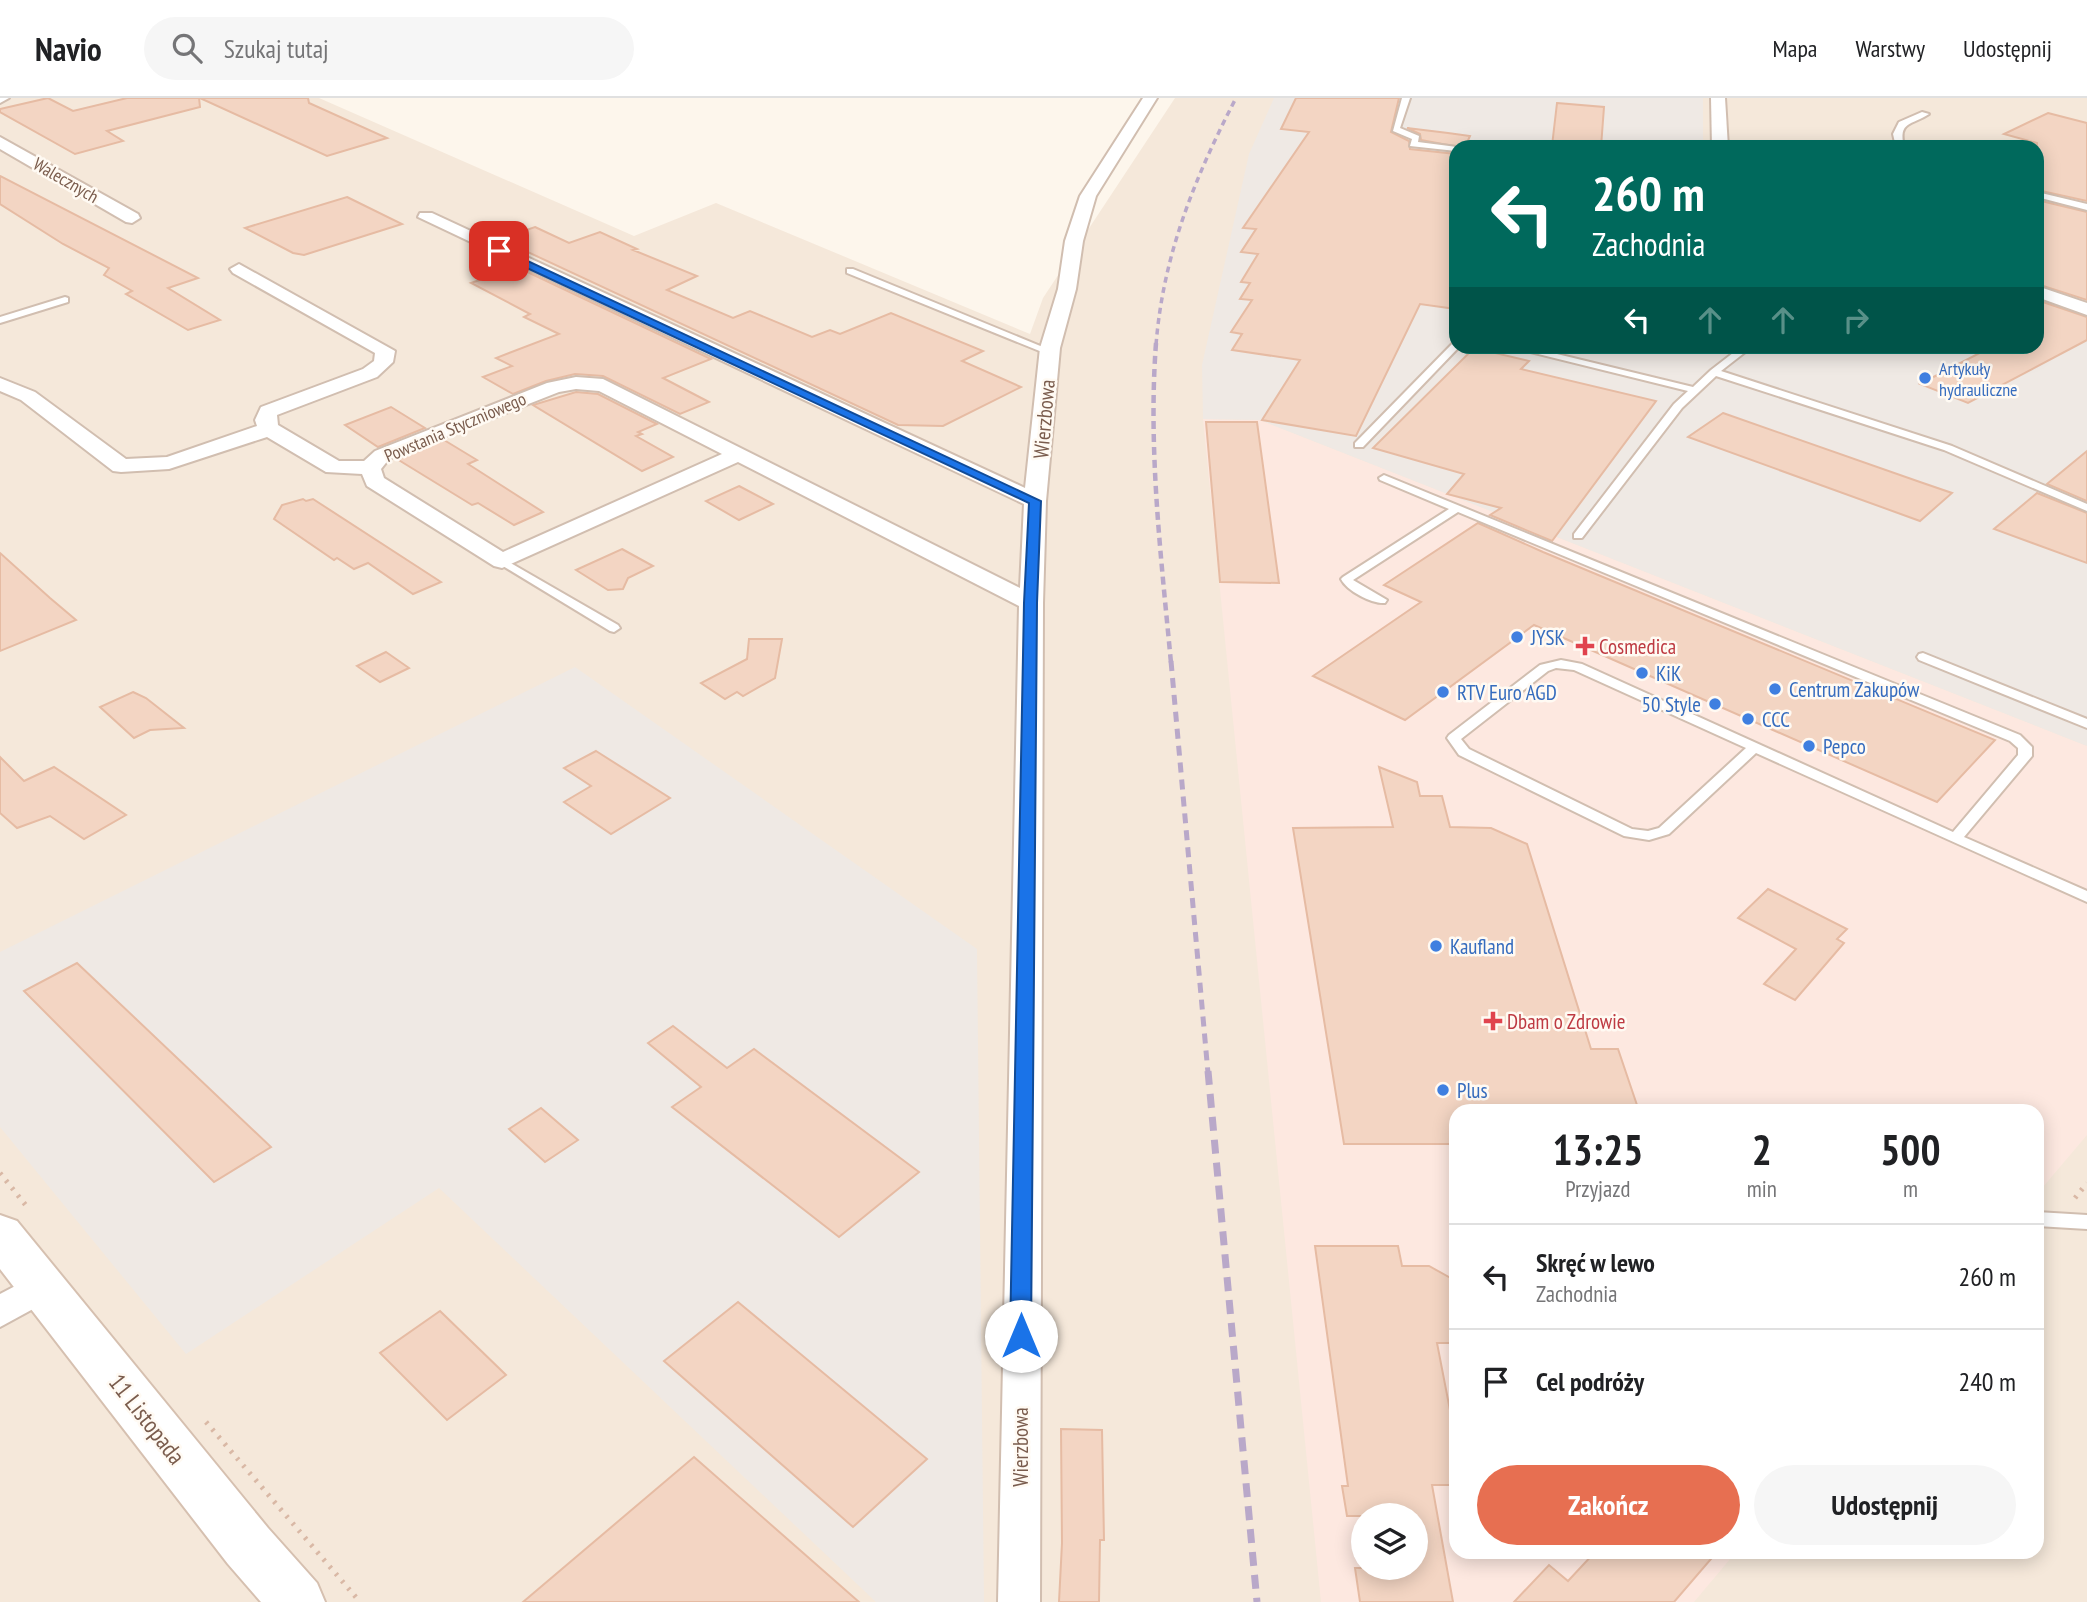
<!DOCTYPE html>
<html lang="pl">
<meta charset="utf-8">
<style>
:root{--surface:#fff;--page:#f6f6f6;--text:#202124;--muted:#757577;--line:#e0e0e0;--accent:#e76f51}
body{margin:0;font-family:"PT Sans Narrow",sans-serif;background:var(--page);color:var(--text);height:100vh;display:flex;flex-direction:column;font-size:26px;white-space:nowrap}
*{box-sizing:border-box;margin:0}
p{font-size:23px;color:var(--muted)}
.icon{flex:none;width:38px;height:38px;fill:none;stroke:currentColor;stroke-width:2;stroke-linecap:round;stroke-linejoin:round}
.map{position:relative;flex:1;overflow:hidden}
.sheet{position:absolute;left:1449px;top:1006px;width:595px;height:455px;display:flex;flex-direction:column;background:var(--surface);border-radius:21px;box-shadow:0 4px 18px #0003}
.sheet>*{flex:none}
.top-card{position:absolute;left:1449px;top:42px;width:595px;height:214px;border-radius:21px;box-shadow:0 4px 18px #0003;background:#00695c;color:#fff;overflow:hidden}
.tools{position:absolute;left:1351px;top:1405px;display:grid;gap:14px}
.tools a{display:grid;place-items:center;width:77px;height:77px;border-radius:50%;background:var(--surface);box-shadow:0 4px 18px #0003;font-size:35px}
.pin{position:absolute;display:grid;place-items:center;width:60px;height:60px;color:#fff;margin:-30px;border-radius:14px;box-shadow:0 4px 10px #0006}
.me{position:absolute;width:77px;margin:-38px;rotate:0deg;stroke-linejoin:round;filter:drop-shadow(0 0 5px #0008)}
.turn{display:flex;align-items:center;gap:24px;height:147px;padding:0 28px;font-size:32px}
.turn .icon{width:91px;height:91px;stroke-width:2.5}
.turn b{display:block;font-size:49px;line-height:60px}
.lanes{display:flex;align-items:center;height:66px;padding:0 28px;background:#0003;justify-content:center;gap:35px;direction:ltr}
.lanes .off{opacity:.35}
.eta{display:flex;justify-content:space-evenly;align-items:center;height:119px;text-align:center}
.eta b{font-size:42px;font-weight:800;line-height:49px}
.button{display:flex;gap:14px;margin-top:auto;padding:14px 28px}
.button a{flex:1;height:80px;border-radius:42px;background:var(--accent);color:#fff;font-size:28px;font-weight:800;line-height:80px;text-align:center}
.button a+a{background:var(--page);color:var(--text)}
ul{padding:0;list-style:none}
li{display:flex;align-items:center;gap:21px;height:105px;padding:0 28px;border-top:2px solid var(--line)}
li div{flex:1}
li b{display:block;font-size:26px}
li em{font-style:normal}
header{display:flex;align-items:center;gap:42px;box-sizing:border-box;height:98px;padding:0 35px;background:var(--surface);border-bottom:2px solid var(--line)}
header strong{font-size:33px}
nav{display:flex;gap:38px;margin-inline-start:auto;font-size:24px}
.search{width:490px;height:63px;background:var(--page);display:flex;align-items:center;gap:18px;box-sizing:border-box;padding:0 24px;border-radius:38px;color:var(--muted);font-size:26px}
.map>svg:first-child{display:block}
</style>
<header>
<strong>Navio</strong>
<div class="search"><svg class="icon" aria-label="search" viewBox="0 0 24 24"><circle cx="10" cy="10" r="6"/><path d="M15 15l6 6"/></svg>Szukaj tutaj</div>
<nav><a>Mapa</a><a>Warstwy</a><a>Udostępnij</a></nav>
</header>
<div class="map">
<svg width="2087" height="1504" viewBox="0 0 2087 1504">
<rect width="100%" height="100%" fill="#fdf6ec"/>
<path fill="#f5e8da" fill-rule="evenodd" d="M0,0H319L634,138L716,105L1030,236L1043,200L1175,0H2087V1504H0ZM1456,49H2037V248H1456ZM1456,1013H2037V1454H1456ZM1363,1418H1416V1470H1363Z"/>
<path fill="#fde8e0" fill-rule="evenodd" d="M1203,321L1260,322L2087,648V1037L2037,1096V1013H1456V1454H1736L1694,1504H1321ZM1363,1418H1416V1470H1363Z"/>
<g fill="#efe9e4">
<path d="M1274,0H1703V49H1456V248H2037L2087,224V648L1260,322L1203,321L1202,267L1249,56Z"/>
<path d="M575,569L977,851L984,1504H876L439,1090L186,1256L0,1029V854Z"/>
</g>
<g fill="#f3d5c3" stroke="#e6bba3" stroke-width="2">
<path d="M48,0L73,13L127,0H199L200,9L107,33L123,43L75,56L0,14V11Z"/>
<path d="M200,0H308L309,5L387,40L327,58Z"/>
<path d="M1296,0H1399L1391,34L1409,43L1410,51L1456,56V211L1420,206L1356,338L1262,322L1300,262L1232,252L1242,236L1231,234L1252,202L1240,201L1250,185L1241,184L1258,156L1241,154L1256,131L1243,130L1309,34L1281,31Z"/>
<path d="M1557,5L1604,9L1601,49L1552,48Z"/>
<path d="M2048,15L2087,25V103L2037,92V45L2004,36Z"/>
<path d="M1407,30L1448,35L1470,38L1465,49H1459L1421,42L1420,36Z"/>
<path d="M0,78L198,180L168,190L220,222L188,232L126,196L132,193L104,177L109,170L63,146L0,106Z"/>
<path d="M347,99L402,126L304,157L293,155L245,130Z"/>
<path d="M2037,102L2087,114V202L2037,186Z"/>
<path d="M535,129L569,145L600,134L637,151L633,152L697,178L667,192L733,220L750,213L812,239L830,232L840,236L891,215L983,253L962,263L1021,289L943,328L898,327L500,141Z"/>
<path d="M517,169L711,261L663,280L709,304L680,316L603,278L575,276L546,283L513,296L483,279L512,268L496,260L559,236L524,219L530,216L471,185Z"/>
<path d="M2037,202L2087,219V242L1968,305L1920,286L1993,248H2037Z"/>
<path d="M1474,250L1529,263L1521,271L1656,303L1552,443L1490,417L1501,410L1447,396L1464,376L1373,350Z"/>
<path d="M576,294L598,296L657,326L638,334L642,336L636,338L673,359L642,373L533,307Z"/>
<path d="M391,309L425,330L378,349L345,327Z"/>
<path d="M1723,315L1920,384L1952,395L1920,423L1688,339Z"/>
<path d="M1206,324H1257L1279,485L1220,484Z"/>
<path d="M444,342L477,362L468,366L543,414L514,427L478,405L472,407L397,361Z"/>
<path d="M2087,353V403L2047,386Z"/>
<path d="M739,388L773,406L739,422L706,403Z"/>
<path d="M2037,395L2087,415V465L1994,431Z"/>
<path d="M303,401L306,403L313,401L441,484L413,496L368,465L354,471L337,460L334,462L274,421L282,407Z"/>
<path d="M1478,425L1543,454L1995,642L1937,704L1534,527L1405,622L1313,578L1421,504L1384,487Z"/>
<path d="M622,451L653,468L628,480L623,491L608,492L576,472Z"/>
<path d="M0,455L50,500L76,522L0,553Z"/>
<path d="M749,541H782L775,580L743,598L737,594L725,601L701,585L747,561Z"/>
<path d="M386,554L409,570L380,584L357,568Z"/>
<path d="M133,594L146,600L184,630L150,632L134,640L100,609Z"/>
<path d="M596,653L670,700L611,736L564,704L591,688L564,670Z"/>
<path d="M0,659L24,683L54,669L126,717L84,741L50,718L17,730L0,715Z"/>
<path d="M1379,669L1417,684L1420,698H1442L1450,729L1491,730L1527,746L1591,951H1618L1639,1013H1456V1046H1344L1293,730L1393,729Z"/>
<path d="M1768,791L1847,831L1837,841L1844,845L1795,902L1764,886L1796,851L1738,820Z"/>
<path d="M77,865L271,1049L214,1084L24,893Z"/>
<path d="M673,928L727,970L754,951L919,1074L839,1139L672,1009L701,989L648,945Z"/>
<path d="M541,1010L578,1042L545,1064L509,1031Z"/>
<path d="M1315,1148H1398L1402,1168H1429L1456,1183V1245H1437L1456,1343V1387H1432L1453,1504H1360L1355,1470H1416V1418H1347L1342,1388H1348Z"/>
<path d="M738,1204L927,1361L853,1429L664,1263Z"/>
<path d="M440,1213L506,1277L447,1322L380,1255Z"/>
<path d="M1061,1331L1102,1332L1104,1442H1100L1099,1504H1059L1062,1445Z"/>
<path d="M694,1359L859,1504H523Z"/>
<path d="M1595,1454H1717L1674,1504H1514L1549,1467L1568,1483Z"/>
</g>
<g fill="none" stroke-linecap="round" stroke-linejoin="round">
<defs>
<g id="lane">
<path d="M1402,0H1410L1400,30L1419,38L1418,44L1457,49L1456,53L1410,48L1412,41L1393,33Z"/>
<path d="M1922,14L1929,16C1911,28 1898,23 1904,49H1896L1893,36L1899,24Z"/>
<path d="M2037,94L2087,106V112L2037,99Z"/>
<path d="M847,171H853L1055,254L1047,256L847,175Z"/>
<path d="M65,199L68,200V204L0,225V219Z"/>
<path d="M1456,244V248L1459,249L1363,349H1355V345L1453,245Z"/>
<path d="M1506,248H1524L1693,289L1711,272L1742,248H1753L1721,273L1952,348L2087,406V413L1944,352L1716,278L1682,310L1582,440H1574V436L1674,306L1688,293Z"/>
<path d="M1384,377L2020,637L2032,649V658L1964,739L2087,793V804L1756,655L1669,736L1649,742L1624,738L1459,657L1447,640L1449,637L1540,567L1561,562L1582,566L1953,734L2018,657V650L2010,643L1458,414L1353,482L1387,502L1385,505C1372,506 1347,493 1341,481L1343,479L1449,411L1380,382L1379,380ZM1556,570L1574,572L1746,650L1659,730L1648,733L1632,731L1469,651L1461,641L1548,573Z"/>
<path d="M502,460L618,527L620,530L614,534L610,533L498,465L496,463Z"/>
<path d="M1923,555L2087,621V630L1919,562L1917,559L1919,556Z"/>
<path d="M2037,1114L2087,1117V1131L2037,1128Z"/>
</g>
<g id="street">
<path d="M0,0H9L0,5Z"/>
<path d="M1143,0H1157L1096,98L1083,143L1076,191L1060,250L1046,403L1043,505L1040,1504H998L1019,508L738,364L502,470L494,468L367,388L362,376L326,374L267,339L169,371L121,374L113,373L21,302L0,293V280L35,294L126,361L167,359L257,328L255,322L261,309L363,271L374,263L375,255L233,175L230,171L239,166L395,253L393,264L377,279L277,317L278,327L339,363H364L375,353L547,285L576,279L603,281L1020,490L1024,406L418,119L420,115H432L1025,390L1040,250L1058,191L1065,143L1080,98ZM576,291L599,293L722,356L503,454L384,380L381,371L389,361L559,294Z"/>
<path d="M1711,0H1725L1728,49H1712Z"/>
<path d="M0,39L138,116L140,120L132,125L126,124L0,51Z"/>
<path d="M2037,188L2087,205V217L2037,199Z"/>
<path d="M42,1174L55,1179L60,1189L55,1199L0,1229V1196Z"/>
</g>
<path id="secondary" d="M0,1117L17,1123L268,1430L317,1485L325,1504H261L228,1466L0,1171Z"/>
</defs>
<use href="#lane" stroke="#d1beb0" stroke-width="4"/>
<use href="#street" stroke="#d1beb0" stroke-width="4"/>
<use href="#secondary" stroke="#d6c0b0" stroke-width="4"/>
<g stroke="#d9b8a5" stroke-width="5" stroke-dasharray="2.5 7" stroke-linecap="butt">
<path d="M0,1075L28,1110"/>
<path d="M2075,1100L2087,1085"/>
<path d="M206,1324L360,1504"/>
</g>
<use href="#lane" fill="#fff" fill-rule="evenodd"/>
<use href="#street" fill="#fff" fill-rule="evenodd"/>
<use href="#secondary" fill="#fff" fill-rule="evenodd"/>
<path stroke="#b9a8c9" stroke-width="3.5" stroke-dasharray="6 4.5" stroke-linecap="butt" d="M1156,247C1163,157 1195,79 1236,0"/>
<path stroke="#b9a8c9" stroke-width="4.5" stroke-dasharray="8 5" stroke-linecap="butt" d="M1156,245C1148,352 1161,458 1171,565"/>
<path stroke="#b9a8c9" stroke-width="5" stroke-dasharray="10 7" stroke-linecap="butt" d="M1171,563L1208,975"/>
<path stroke="#b9a8c9" stroke-width="7" stroke-dasharray="14 9" stroke-linecap="butt" d="M1208,973L1257,1504"/>
</g>
<path fill="#1a73e8" stroke="#114b97" stroke-width="2" d="M495,151H502L1041,403L1037,505L1031,1238L1028,1244L1021,1247L1013,1244L1010,1238L1024,505L1029,405L495,155Z"/>
<g fill="#3f7fe0" stroke="#fffaf3" stroke-width="2.5">
<circle cx="1925" cy="280" r="7"/>
<circle cx="1517" cy="539" r="7"/>
<circle cx="1642" cy="575" r="7"/>
<circle cx="1775" cy="591" r="7"/>
<circle cx="1443" cy="594" r="7"/>
<circle cx="1715" cy="606" r="7"/>
<circle cx="1748" cy="621" r="7"/>
<circle cx="1809" cy="648" r="7"/>
<circle cx="1436" cy="848" r="7"/>
<circle cx="1443" cy="992" r="7"/>
</g>
<g fill="#e0444e" stroke="#fffaf3" stroke-width="2.5">
<path d="M1581.5 537.5h7v7h7v7h-7v7h-7v-7h-7v-7h7z"/>
<path d="M1489.5 912.5h7v7h7v7h-7v7h-7v-7h-7v-7h7z"/>
</g>
<g text-anchor="middle" dominant-baseline="central" stroke-width="5" stroke-linejoin="round" paint-order="stroke">
<g font-size="18" fill="#7a5c4d" stroke="#fffaf3">
<text transform="translate(66 82) rotate(30)">Walecznych</text>
<text transform="translate(455 329) rotate(-23)">Powstania Styczniowego</text>
</g>
<g font-size="18" fill="#366cbe" stroke="#fffaf3" text-anchor="start">
<text x="1939" y="270">Artykuły<tspan x="1939" dy="21">hydrauliczne</tspan></text>
</g>
<g font-size="21" fill="#7a5c4d" stroke="#fffaf3">
<text transform="translate(1044 321) rotate(-85)">Wierzbowa</text>
<text transform="translate(1020 1349) rotate(-90)">Wierzbowa</text>
</g>
<g font-size="21" fill="#366cbe" stroke="#fffaf3" text-anchor="start">
<text x="1531" y="539">JYSK</text>
<text x="1656" y="575">KiK</text>
<text x="1789" y="591">Centrum Zakupów</text>
<text x="1457" y="594">RTV Euro AGD</text>
<text x="1701" y="606" text-anchor="end">50 Style</text>
<text x="1762" y="621">CCC</text>
<text x="1823" y="648">Pepco</text>
<text x="1450" y="848">Kaufland</text>
<text x="1457" y="992">Plus</text>
</g>
<g font-size="21" fill="#be3a42" stroke="#fffaf3" text-anchor="start">
<text x="1599" y="548">Cosmedica</text>
<text x="1507" y="923">Dbam o Zdrowie</text>
</g>
<g font-size="24" fill="#7a5c4d" stroke="#fffaf3">
<text transform="translate(147 1321) rotate(52)">11 Listopada</text>
</g>
</g>
</svg>
<div class="tools">
<a><svg class="icon" aria-label="layers" viewBox="0 0 24 24"><path d="M12 4l9 5-9 5-9-5zM3 14l9 5 9-5"/></svg></a>
</div>
<div class="pin" style="left:499px;top:153px;background:#d93025"><svg class="icon" aria-label="arrive" viewBox="0 0 24 24"><path d="M6 21V4h12l-3 4 3 4H6"/></svg></div>
<svg class="me" style="left:1021px;top:1238px" viewBox="-20 -20 40 40"><circle r="19" fill="#fff"/><path d="M0-13L10 11 0 6-10 11z" fill="#1a73e8"/></svg>
<div class="top-card">
<div class="turn"><svg class="icon" aria-label="left" viewBox="0 0 24 24"><path d="M17 20v-9H6M10 6l-5 5 5 5"/></svg><div><b>260 m</b>Zachodnia</div></div>
<div class="lanes"><svg class="icon" aria-label="left" viewBox="0 0 24 24"><path d="M17 20v-9H6M10 6l-5 5 5 5"/></svg><svg class="icon off" aria-label="ahead" viewBox="0 0 24 24"><path d="M12 20V5M6 11l6-6 6 6"/></svg><svg class="icon off" aria-label="ahead" viewBox="0 0 24 24"><path d="M12 20V5M6 11l6-6 6 6"/></svg><svg class="icon off" aria-label="right" viewBox="0 0 24 24"><path d="M7 20v-9h11M14 6l5 5-5 5"/></svg></div>
</div>
<section class="sheet">
<div class="eta">
<div><b>13:25</b><p>Przyjazd</p></div>
<div><b>2</b><p>min</p></div>
<div><b>500</b><p>m</p></div>
</div>
<ul>
<li><svg class="icon" aria-label="left" viewBox="0 0 24 24"><path d="M17 20v-9H6M10 6l-5 5 5 5"/></svg><div><b>Skręć w lewo</b><p>Zachodnia</p></div><em>260 m</em></li>
<li><svg class="icon" aria-label="arrive" viewBox="0 0 24 24"><path d="M6 21V4h12l-3 4 3 4H6"/></svg><div><b>Cel podróży</b></div><em>240 m</em></li>
</ul>
<div class="button"><a>Zakończ</a><a>Udostępnij</a></div>
</section>
</div>
